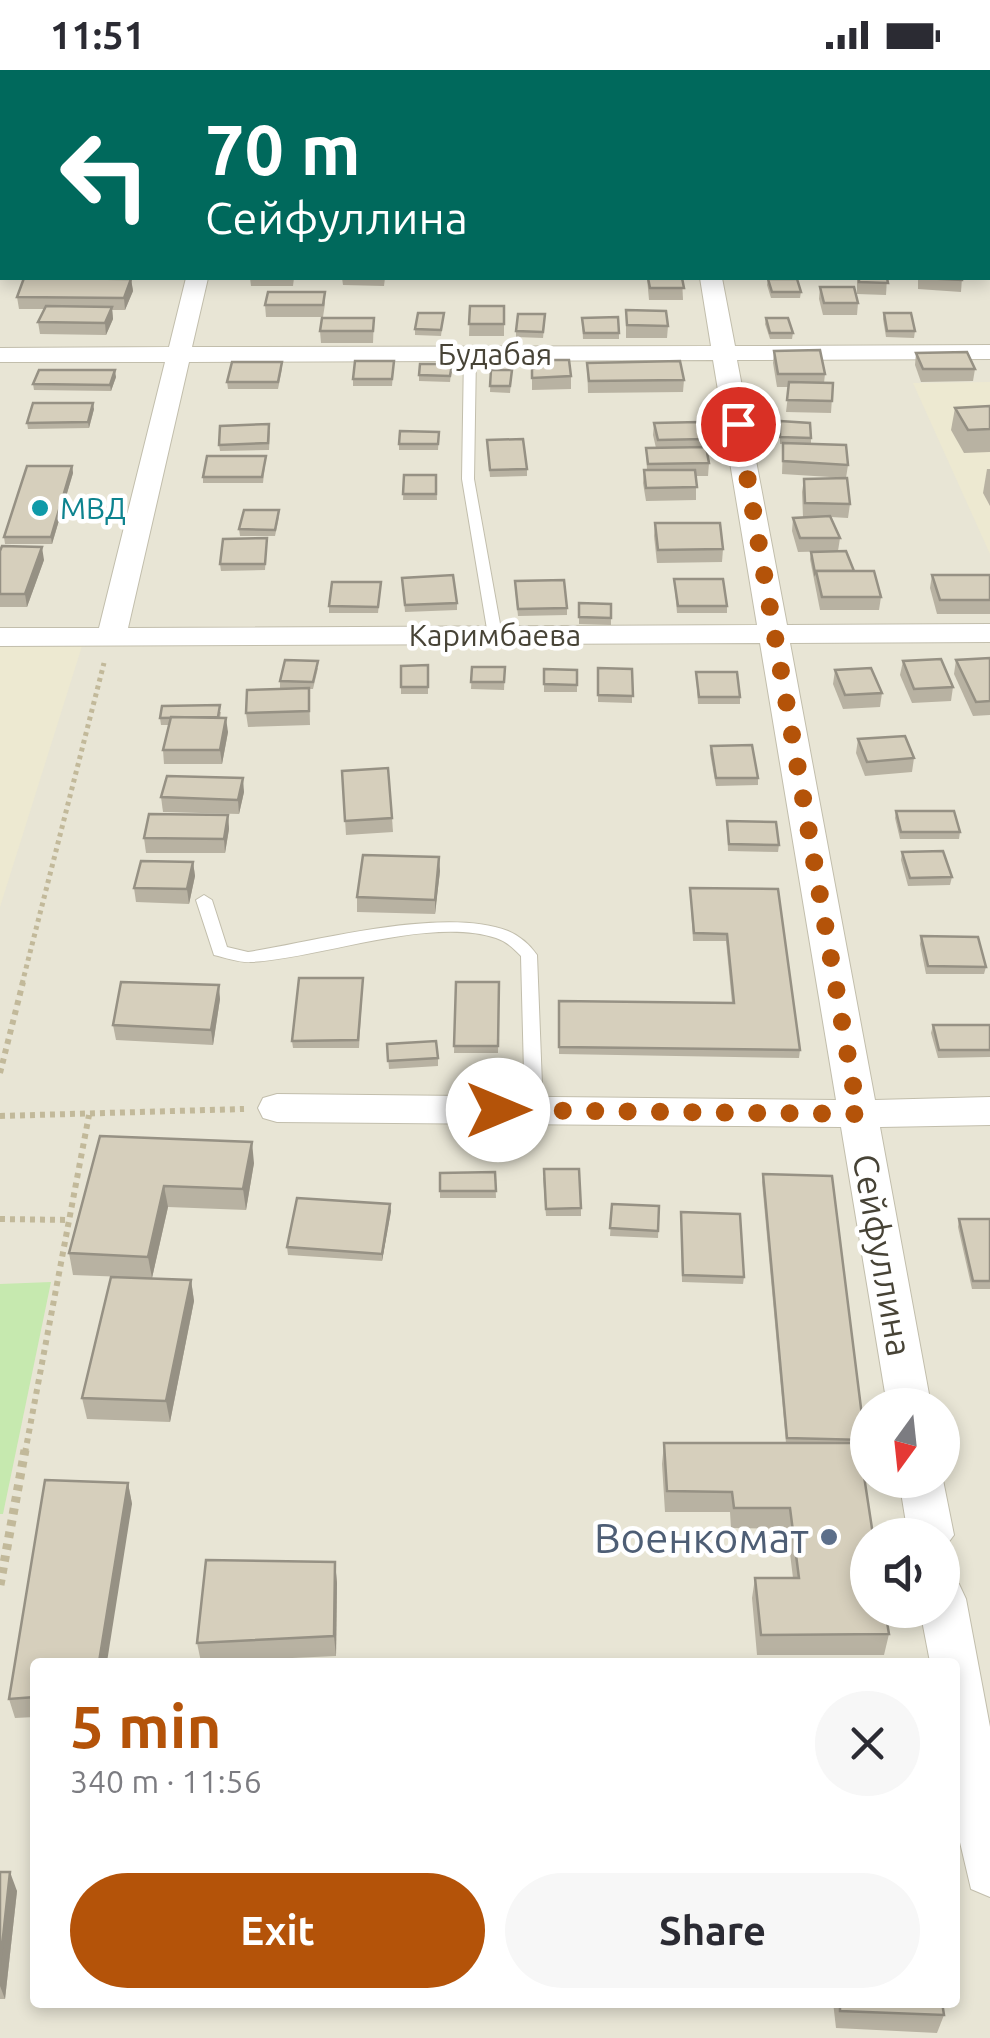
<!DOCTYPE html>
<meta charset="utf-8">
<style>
:root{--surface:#fff;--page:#f7f7f7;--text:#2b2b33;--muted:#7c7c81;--accent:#b45309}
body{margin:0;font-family:Ubuntu,sans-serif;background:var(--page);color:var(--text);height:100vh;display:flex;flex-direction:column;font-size:38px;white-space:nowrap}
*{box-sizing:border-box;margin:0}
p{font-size:32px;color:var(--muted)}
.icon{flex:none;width:55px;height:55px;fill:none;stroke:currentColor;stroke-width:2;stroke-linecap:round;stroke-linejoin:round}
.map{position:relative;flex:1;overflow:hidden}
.sheet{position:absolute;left:30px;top:1588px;width:930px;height:350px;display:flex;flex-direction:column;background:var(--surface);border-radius:10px;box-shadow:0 5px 15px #0003}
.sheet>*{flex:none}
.top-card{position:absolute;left:0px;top:0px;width:990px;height:210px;box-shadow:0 5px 15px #0003;background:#00695c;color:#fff;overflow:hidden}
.needle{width:65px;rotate:195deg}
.fabs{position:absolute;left:850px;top:1318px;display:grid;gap:20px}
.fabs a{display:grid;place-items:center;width:110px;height:110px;border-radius:50%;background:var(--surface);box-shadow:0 5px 15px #0003;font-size:50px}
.pin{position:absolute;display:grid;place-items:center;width:85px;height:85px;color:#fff;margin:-42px;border:5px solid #fff;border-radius:50%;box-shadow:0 2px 10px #0007}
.me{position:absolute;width:110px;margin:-55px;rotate:90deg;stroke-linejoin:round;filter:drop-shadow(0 0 8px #0008)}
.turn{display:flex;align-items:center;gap:35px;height:210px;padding:0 40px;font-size:45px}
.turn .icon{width:130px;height:130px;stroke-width:2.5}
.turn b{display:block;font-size:70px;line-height:85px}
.round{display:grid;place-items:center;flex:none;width:105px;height:105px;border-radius:52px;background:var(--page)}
.head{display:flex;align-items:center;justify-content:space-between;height:170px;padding:0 40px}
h1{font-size:60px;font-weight:600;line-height:75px;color:var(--accent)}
.button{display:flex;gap:20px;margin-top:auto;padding:20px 40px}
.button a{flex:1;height:115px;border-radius:60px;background:var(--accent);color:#fff;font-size:40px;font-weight:600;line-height:115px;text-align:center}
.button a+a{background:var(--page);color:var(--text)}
.status{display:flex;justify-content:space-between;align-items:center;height:70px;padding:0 50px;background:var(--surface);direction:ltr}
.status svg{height:28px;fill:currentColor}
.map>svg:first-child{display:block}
</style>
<div class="status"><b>11:51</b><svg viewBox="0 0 49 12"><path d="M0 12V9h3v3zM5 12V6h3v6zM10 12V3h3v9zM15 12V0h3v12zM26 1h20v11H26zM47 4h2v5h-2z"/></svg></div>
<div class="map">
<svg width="990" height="1968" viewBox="0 0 990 1968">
<rect width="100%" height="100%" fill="#f4f2e7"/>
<path fill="#e8e5d5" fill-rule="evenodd" d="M0,0H990V1968H0ZM2,2H988V208H2ZM868,1335H942V1410H868ZM868,1465H942V1540H868ZM35,1592H955V1932H35Z"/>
<g fill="#ede9d1">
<path d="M990,312V484L913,313Z"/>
<path d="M82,576L0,837V577Z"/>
</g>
<path fill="#c6e9af" d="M51,1212L3,1444H0V1214Z"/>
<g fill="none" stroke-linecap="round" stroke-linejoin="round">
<defs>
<g id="service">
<path d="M470,281L476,284L474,409L502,565L495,569L488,565L462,409L464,284Z"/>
<path d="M204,825L212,830L227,877L248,882C317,871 444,836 508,861C520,866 530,875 537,885L543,1041L540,1045H528L525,1041L521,886C514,879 506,871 496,868C431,846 320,888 252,892C240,893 226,888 214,885L196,830Z"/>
</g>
<g id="minor">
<rect x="662" y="0" width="18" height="2"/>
<rect x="988" y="70" width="2" height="12"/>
<rect x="0" y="72" width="2" height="12"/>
<path d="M186,208H208L192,277L711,276L700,208H722L735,276L990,275V289L737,290L787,555L990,554V572L790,573L875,1030L990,1027V1055L880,1057L931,1335H887L841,1057L277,1052L263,1048L258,1038L263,1028L277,1024L836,1030L760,573L0,576V558H99L165,292H0V278L169,277ZM713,290L757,555L128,558L189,292Z"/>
<path d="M942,1405L954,1465L942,1481V1465H908L899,1410H942Z"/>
<path d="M942,1508L959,1514L966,1529L990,1657V1827L971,1819L955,1751V1592H930L920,1540H942Z"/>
</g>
</defs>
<use href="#service" stroke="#c2beac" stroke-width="2"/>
<use href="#minor" stroke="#c2beac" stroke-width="2"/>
<path stroke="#c2b99a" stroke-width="5" stroke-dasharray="4 4" stroke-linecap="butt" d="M22,914L104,593"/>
<g stroke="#c2b99a" stroke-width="6" stroke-dasharray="5 5" stroke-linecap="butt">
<path d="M0,1003L23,912"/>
<path d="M0,1046L244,1039"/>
<path d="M0,1149L69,1150"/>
<path d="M25,1383L89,1045"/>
</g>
<path stroke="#c2b99a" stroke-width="9" stroke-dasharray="6 6" stroke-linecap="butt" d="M0,1515L25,1380"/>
<use href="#service" fill="#fff" fill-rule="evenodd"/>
<use href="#minor" fill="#fff" fill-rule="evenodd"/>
</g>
<g fill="#b8b2a2">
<path d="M815,0H860L859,2H815Z"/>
<path d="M24,208H124L123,209H131L133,221L125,240H112L113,249L106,265L40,264L38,252L45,239H19L17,227Z"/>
<path d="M250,208H294L293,216H251Z"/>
<path d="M342,208H385L384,216L343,215Z"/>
<path d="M647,208H682L683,230H649Z"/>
<path d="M857,208H887L886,225L857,224Z"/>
<path d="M918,208H962L961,222L918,219Z"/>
<path d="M768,209L801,222L800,228H771L767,215Z"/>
<path d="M820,217L858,233L857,245H823L819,229Z"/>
<path d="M325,222V234L323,247H266L265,235Z"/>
<path d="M470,236H504V266H469Z"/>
<path d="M626,240L668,256L667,268H626Z"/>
<path d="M444,243L441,266L415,265V259Z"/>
<path d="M884,243L915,261L914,268L886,267L883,249Z"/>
<path d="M374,248L373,273H321L320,261Z"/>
<path d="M582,248L619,263V269H583Z"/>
<path d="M766,248L793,263L792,269H770L765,254Z"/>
<path d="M545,250L543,268L516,267V261Z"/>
<path d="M774,281L825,304L824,313H833L831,343L786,342L789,317H777L773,293Z"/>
<path d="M916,283L975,299L973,311L921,312L915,295Z"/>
<path d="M532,290L571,306V319L532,320Z"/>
<path d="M394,291L392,316H353V309Z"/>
<path d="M282,292V299L278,319H228L227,312Z"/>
<path d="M587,293L684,310L683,322L588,323Z"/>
<path d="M452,294L450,312L419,311V305Z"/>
<path d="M491,300H512L510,323L490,322Z"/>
<path d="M116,307L111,321L34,320L33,314Z"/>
<path d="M990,336V382L964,383L951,360L955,338Z"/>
<path d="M94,339L89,358L28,359L27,353Z"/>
<path d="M780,351L811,368V374L848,395L846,408L782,404L783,374H780Z"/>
<path d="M654,353L703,369L702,377L709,393L708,406H696V430L646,431L643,413L644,400H647L646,378H656L653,365Z"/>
<path d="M270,361L269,380L220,381L219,375Z"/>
<path d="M439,362L438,380H399V374Z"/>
<path d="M487,377L527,399V406L490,407Z"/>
<path d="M266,386L263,413H203V407Z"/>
<path d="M72,396L73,403L52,474H5L4,467Z"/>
<path d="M987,399H990V436L983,423Z"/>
<path d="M404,405H436L437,430H403Z"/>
<path d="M804,409L850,434L848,448L831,447L840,468L838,481L798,482L792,461L793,448L817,447H803L802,422Z"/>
<path d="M279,447L275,466H240L239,459Z"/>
<path d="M655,453L723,479L722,492L657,493L654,466Z"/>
<path d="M267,468L265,500L221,501L220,494Z"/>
<path d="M0,481L44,490L27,537H0Z"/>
<path d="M811,482L854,501L881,527L879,540H820L810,489Z"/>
<path d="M932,505H990V544H937L930,518Z"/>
<path d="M402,508L457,533V540L405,542Z"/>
<path d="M674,509L727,536V543H677Z"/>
<path d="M381,512L378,543H329V536Z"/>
<path d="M515,518L567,538V545L518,546Z"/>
<path d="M579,533L611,534V555L579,554Z"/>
<path d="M990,588V645L973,646L954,604L956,590Z"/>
<path d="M903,591L953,617L951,631L912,633L900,605Z"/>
<path d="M428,595V624H401V596Z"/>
<path d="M472,597H505L504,620L471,619Z"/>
<path d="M318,598L313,619H309L310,655L248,657L246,643L301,618H280V611Z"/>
<path d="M598,598L632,599V633L598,632Z"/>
<path d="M544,599L577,600V622H544Z"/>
<path d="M835,600L882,623L880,637L843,639L833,614Z"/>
<path d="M696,602L740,627V634H698Z"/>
<path d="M221,642L220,648L228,662L222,694H164L163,680L169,655H161L160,648Z"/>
<path d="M858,669L914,688L912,702L865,706L856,683Z"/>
<path d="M711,676L758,708V715L716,716L710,683Z"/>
<path d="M342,701L392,748L393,762L346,765Z"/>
<path d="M244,722L239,744L163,742L161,727Z"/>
<path d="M896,741L960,762L959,769H900L895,748Z"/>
<path d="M228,745L229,759L225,783H146L144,768Z"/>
<path d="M727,751L779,775L778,782L728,781Z"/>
<path d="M902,782L952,807L950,815L908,816L901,790Z"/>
<path d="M193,792L195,806L189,834L136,832L134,818Z"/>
<path d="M440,801L435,844L357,842V827Z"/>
<path d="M690,818L778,819L800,980L799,988L559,984V931L732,933L726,871H693Z"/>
<path d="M921,866L986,897L984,904H926L920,874Z"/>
<path d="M363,908L359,978H293L292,971Z"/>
<path d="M456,912H499L498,983H454Z"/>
<path d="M220,929L213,975L116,970L113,955Z"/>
<path d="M933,955H990V987L938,988L931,963Z"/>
<path d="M387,974L438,988V996L389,999Z"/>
<path d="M100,1066L254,1093L246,1140L168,1137L152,1208L73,1205L69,1183Z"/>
<path d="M495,1102L496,1128H440V1103Z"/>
<path d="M763,1104L865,1370L864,1377H859L889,1564L884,1585H757L752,1528L755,1508H793L787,1459L731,1458L730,1442H665L662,1394L664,1373H786L762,1112Z"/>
<path d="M543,1107L581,1138V1146H546Z"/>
<path d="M612,1134L659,1136L658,1168L610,1166Z"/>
<path d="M391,1141L382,1191L288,1185L287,1177Z"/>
<path d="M681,1142L744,1207L743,1214L682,1212Z"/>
<path d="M959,1149H990V1219H972L958,1157Z"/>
<path d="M191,1210L194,1231L170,1352L87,1349L82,1328Z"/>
<path d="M128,1413L132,1434L35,1592V1647L15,1648L9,1629Z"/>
<path d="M335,1492L337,1513L336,1586L201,1592L197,1573Z"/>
<path d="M0,1802L17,1821L5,1929H0Z"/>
<path d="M833,1932H942L944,1945L937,1963L836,1958Z"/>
</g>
<g fill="#969184">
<path d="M131,209L133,221L125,240L124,228Z"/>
<path d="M112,237L113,249L106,265L105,253Z"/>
<path d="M115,300L116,307L111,321L110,315Z"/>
<path d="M93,333L94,339L89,358L88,352Z"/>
<path d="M72,396L73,403L52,474L51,467Z"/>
<path d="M42,477L44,490L27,537L25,524Z"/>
<path d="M226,648L228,662L222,694L220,680Z"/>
<path d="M243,708L244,722L239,744L238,730Z"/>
<path d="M228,745L229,759L225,783L224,769Z"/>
<path d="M439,787L440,801L435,844V830Z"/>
<path d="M193,792L195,806L189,834L187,819Z"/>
<path d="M219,915L220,929L213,975L211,960Z"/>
<path d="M252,1072L254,1093L246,1140L243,1119Z"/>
<path d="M164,1116L168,1137L152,1208L148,1187Z"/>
<path d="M390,1134L391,1141L382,1191V1184Z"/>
<path d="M191,1210L194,1231L170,1352L166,1331Z"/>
<path d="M128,1413L132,1434L107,1592H99Z"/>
<path d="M335,1492L337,1513L336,1586L334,1566Z"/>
<path d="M10,1802L17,1821L5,1929L0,1916V1895Z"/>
</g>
<g fill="#d6cfbc" stroke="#969184" stroke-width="2.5">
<path d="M181,0H212L211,2H180Z"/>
<path d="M288,0H322L321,2H287Z"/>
<rect x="622" y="0" width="28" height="2"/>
<rect x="715" y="0" width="28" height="2"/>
<path d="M24,208H30L131,209L124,228L17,227Z"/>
<path d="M648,208H682L684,218H650Z"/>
<path d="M859,208H887L888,213L859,212Z"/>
<path d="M921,208H962V210Z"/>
<path d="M768,209H797L801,222H772Z"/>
<path d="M820,217H854L858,233H824Z"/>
<path d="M268,222H325L323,235H265Z"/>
<path d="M46,236L112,237L105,253L38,252Z"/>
<path d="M470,236H504V254H469Z"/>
<path d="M626,240L666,241L668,256L627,255Z"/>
<path d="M418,243H444L441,260L415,259Z"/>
<path d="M884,243H911L915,261H887Z"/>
<path d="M518,244H545L543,262L516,261Z"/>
<path d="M618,247L619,263H584L582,248Z"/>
<path d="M322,248H374L373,261H320Z"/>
<path d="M766,248H788L793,263H770Z"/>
<path d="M820,280L825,304H778L774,281Z"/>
<path d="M967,282L975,299H923L916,283Z"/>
<path d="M532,290H569L571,306L532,308Z"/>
<path d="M355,291H394L392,309H353Z"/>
<path d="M680,291L684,310L589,311L587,293Z"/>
<path d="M232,292H282L278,312H227Z"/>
<path d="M420,294H452L450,306L419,305Z"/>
<path d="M39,300H115L110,315L33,314Z"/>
<path d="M491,300H512L510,316H490Z"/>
<path d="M789,312L833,313L832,331L787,330Z"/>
<path d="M33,333H93L88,352L27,353Z"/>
<path d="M990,336V359L968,360L955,338Z"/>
<path d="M780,351L810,353L811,368L780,367Z"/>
<path d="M699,352L703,369L658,370L654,353Z"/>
<path d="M269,354L268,373L219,375L220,356Z"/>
<path d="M400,361L439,362L438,374H399Z"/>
<path d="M523,369L527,399L490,400L487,370Z"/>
<path d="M783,373L846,375L848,395L783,391Z"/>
<path d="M706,377L709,393L648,394L646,378Z"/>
<path d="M207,386H266L262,407H203Z"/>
<path d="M27,396H72L51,467H4Z"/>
<path d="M644,400H695L697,417L646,418Z"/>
<path d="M404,405H436V424H403Z"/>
<path d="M847,408L850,434L805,433L804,409Z"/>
<path d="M244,440H279L275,460L239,459Z"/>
<path d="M830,446L840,468H800L793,448Z"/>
<path d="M655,453H720L723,479L658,480Z"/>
<path d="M267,468L265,494H220L223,469Z"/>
<path d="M2,476L42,477L25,524H0V481Z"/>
<path d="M846,481L854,501H816L815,503L811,482Z"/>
<path d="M816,501H874L881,527H822Z"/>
<path d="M453,505L457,533L405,535L402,508Z"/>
<path d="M932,505H990V530H940Z"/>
<path d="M674,509H723L727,536H678Z"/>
<path d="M564,510L567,538L518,539L515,511Z"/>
<path d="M332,512H381L378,537L329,536Z"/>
<path d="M579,533L611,534V548L579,547Z"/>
<path d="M990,588V631L976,632L956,590Z"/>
<path d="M941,589L953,617L914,619L903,591Z"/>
<path d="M285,590L318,591L313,612L280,611Z"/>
<path d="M428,595V617H401V596Z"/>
<path d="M472,597H505L504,612H471Z"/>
<path d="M598,598L632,599L633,626L598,625Z"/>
<path d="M871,598L882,623L845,625L835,600Z"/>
<path d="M544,599L577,600V615L544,614Z"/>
<path d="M696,602H737L740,627H699Z"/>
<path d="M309,618V641L246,643L247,620Z"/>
<path d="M220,635L218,647L160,648L162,636Z"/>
<path d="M171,647L226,648L220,680H163Z"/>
<path d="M905,666L914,688L867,692L858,669Z"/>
<path d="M752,675L758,708H716L711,676Z"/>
<path d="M388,698L392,748L345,751L342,701Z"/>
<path d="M167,706L243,708L238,730L161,727Z"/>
<path d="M896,741H954L960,762H901Z"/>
<path d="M149,744L228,745L224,769L144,768Z"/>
<path d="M727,751L776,752L779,775L729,774Z"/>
<path d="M943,781L952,807L910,808L902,782Z"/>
<path d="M363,785L439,787L435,830L357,827Z"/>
<path d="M141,791L193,792L187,819L134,818Z"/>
<path d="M690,818L778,819L800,980L559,977V931L734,933L727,864L694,863Z"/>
<path d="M921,866L978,867L986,897L928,896Z"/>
<path d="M299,908H363L358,970L292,971Z"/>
<path d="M121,912L219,915L211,960L113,955Z"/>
<path d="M456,912H499L498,976H454Z"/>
<path d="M933,955H990V980H939Z"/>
<path d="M436,971L438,988L388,991L387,974Z"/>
<path d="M100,1066L252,1072L243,1119L164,1116L148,1187L69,1183Z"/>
<path d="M544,1099H579L581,1138L546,1139Z"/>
<path d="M495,1102L496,1121H440V1103Z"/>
<path d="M763,1104L832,1106L865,1370L787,1368Z"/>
<path d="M297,1128L390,1134L382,1184L287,1177Z"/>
<path d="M612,1134L659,1136L658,1161L610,1158Z"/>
<path d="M681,1142L740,1144L744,1207L683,1205Z"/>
<path d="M959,1149H990V1211H973Z"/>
<path d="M111,1207L191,1210L166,1331L82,1328Z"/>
<path d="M664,1373H859L873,1465H868V1540H885L889,1564L761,1565L755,1508H799L790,1438H734L732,1422L667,1421Z"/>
<path d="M45,1410L128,1413L99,1592H35V1627L9,1629Z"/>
<path d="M206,1490L335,1492L334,1566L197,1573Z"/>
<path d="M0,1802H10L0,1895Z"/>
<path d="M840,1932H942L944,1945L840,1941Z"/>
</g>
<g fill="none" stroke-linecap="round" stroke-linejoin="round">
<path stroke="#b45309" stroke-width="18" stroke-dasharray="0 32.4" d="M498,1040L858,1044L738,354"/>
</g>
<circle fill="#0f9aa8" stroke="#fff" stroke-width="4" cx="40" cy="438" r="10"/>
<circle fill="#5c6f8a" stroke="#fff" stroke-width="4" cx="829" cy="1467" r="10"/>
<g text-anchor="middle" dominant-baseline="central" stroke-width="9" stroke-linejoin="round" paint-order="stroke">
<g font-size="30" fill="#474336" stroke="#fff">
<text x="495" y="284">Будабая</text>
<text x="495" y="565">Каримбаева</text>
</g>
<g font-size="30" fill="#0d838f" stroke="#fff" text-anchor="start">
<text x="60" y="438">МВД</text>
</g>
<g font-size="35" fill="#474336" stroke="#fff">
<text transform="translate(883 1185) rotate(80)">Сейфуллина</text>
</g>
<g font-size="42" fill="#4e5e75" stroke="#fff" text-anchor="end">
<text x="809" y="1467">Военкомат</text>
</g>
</g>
</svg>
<div class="fabs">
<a><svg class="needle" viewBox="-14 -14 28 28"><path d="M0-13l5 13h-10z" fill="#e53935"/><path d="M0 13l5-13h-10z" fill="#7c7c81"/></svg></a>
<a><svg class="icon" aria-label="sound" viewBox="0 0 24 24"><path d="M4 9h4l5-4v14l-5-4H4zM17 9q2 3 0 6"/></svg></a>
</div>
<div class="pin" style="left:738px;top:354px;background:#d93025"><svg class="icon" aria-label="arrive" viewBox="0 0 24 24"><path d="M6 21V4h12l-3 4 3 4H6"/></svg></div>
<svg class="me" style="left:498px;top:1040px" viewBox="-20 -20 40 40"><circle r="19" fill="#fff"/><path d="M0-13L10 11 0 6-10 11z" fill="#b45309"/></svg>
<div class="top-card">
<div class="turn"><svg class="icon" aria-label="left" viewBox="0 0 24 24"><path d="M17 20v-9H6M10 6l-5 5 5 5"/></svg><div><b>70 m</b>Сейфуллина</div></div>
</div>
<section class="sheet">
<div class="head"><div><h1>5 min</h1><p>340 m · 11:56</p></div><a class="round"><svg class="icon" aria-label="close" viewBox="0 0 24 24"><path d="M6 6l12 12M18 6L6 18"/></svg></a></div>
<div class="button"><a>Exit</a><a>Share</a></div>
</section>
</div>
